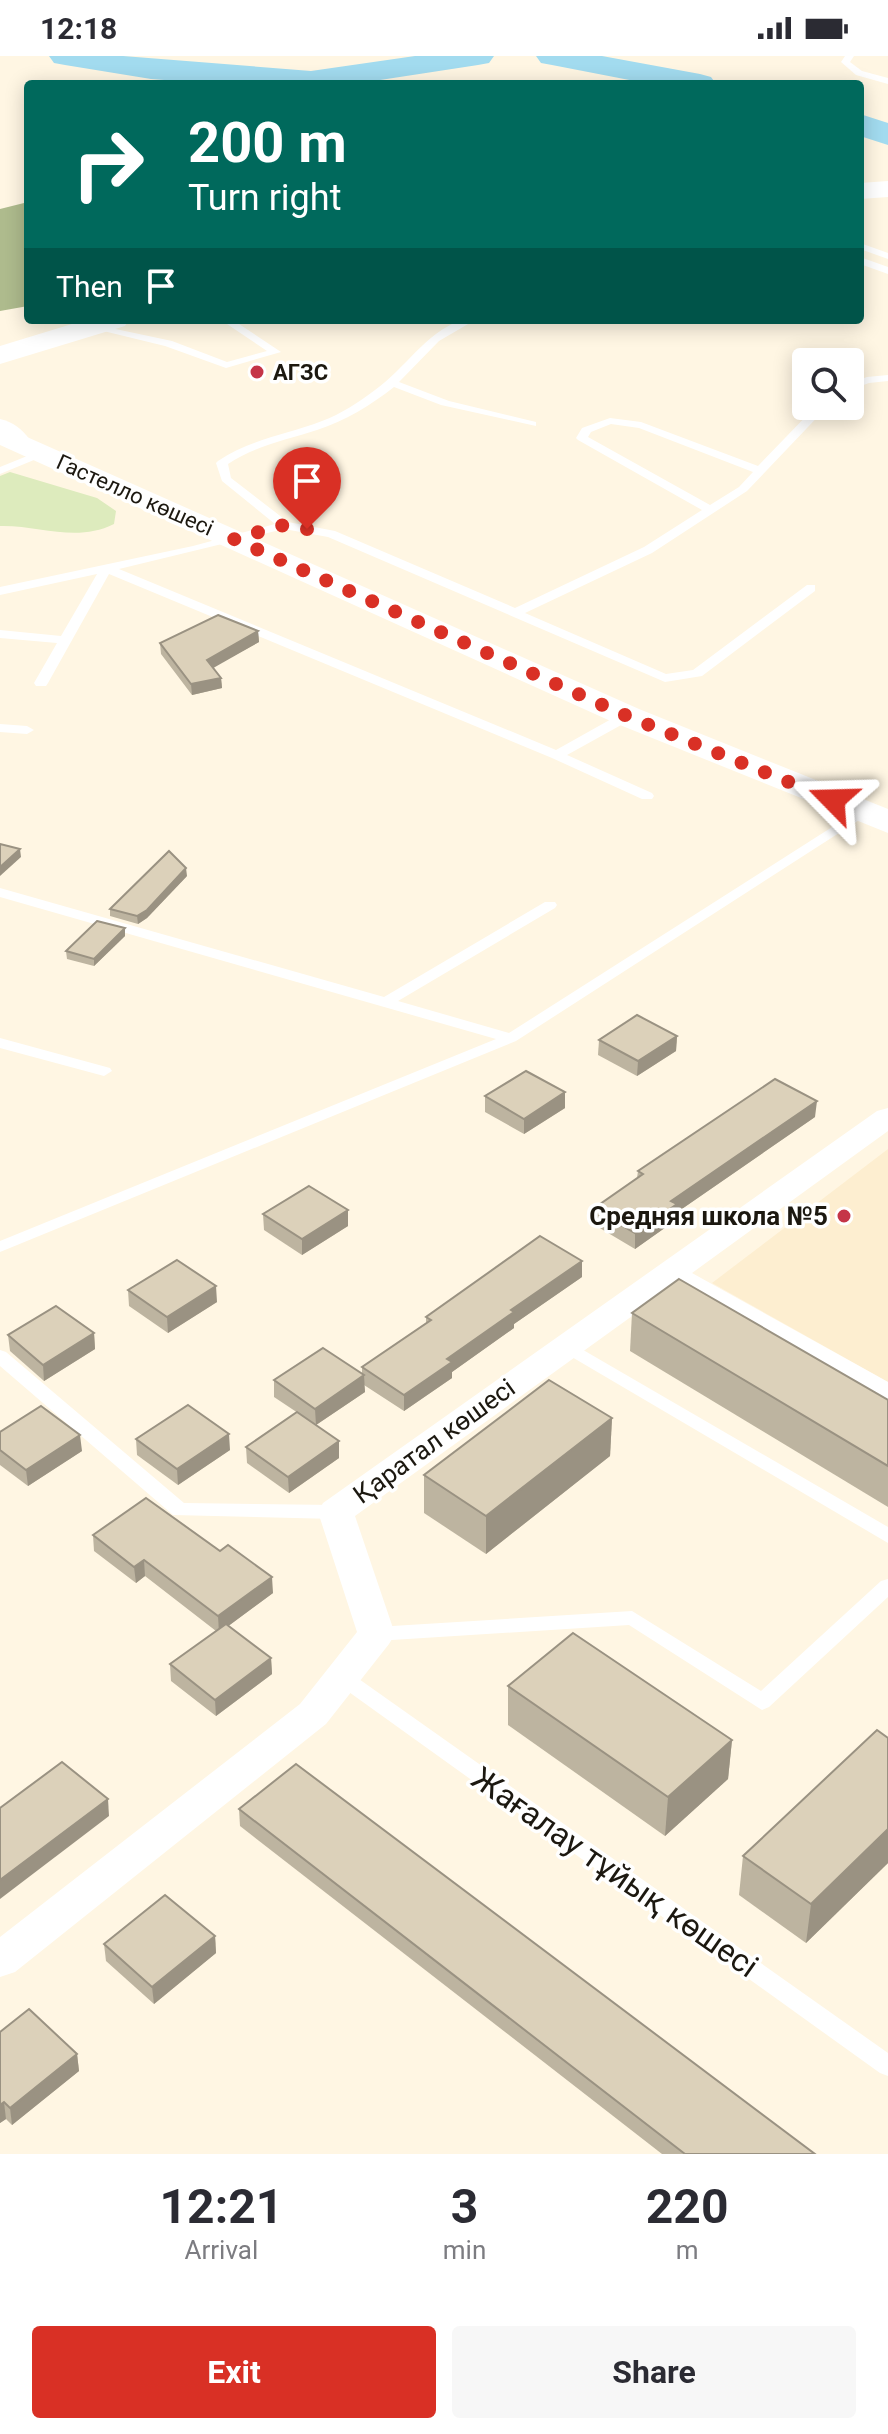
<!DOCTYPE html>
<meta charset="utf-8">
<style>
:root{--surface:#fff;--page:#f7f7f7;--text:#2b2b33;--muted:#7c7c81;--accent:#d93025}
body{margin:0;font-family:Roboto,sans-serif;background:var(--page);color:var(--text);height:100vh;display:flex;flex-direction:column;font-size:30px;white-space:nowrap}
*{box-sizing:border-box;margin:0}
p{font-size:26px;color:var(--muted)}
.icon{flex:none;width:44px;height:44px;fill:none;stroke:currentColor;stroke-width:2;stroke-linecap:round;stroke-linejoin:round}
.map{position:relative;height:2098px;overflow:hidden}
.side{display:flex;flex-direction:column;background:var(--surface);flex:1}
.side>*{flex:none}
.banner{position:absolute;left:24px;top:24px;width:840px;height:244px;border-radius:8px;box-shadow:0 4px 20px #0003;background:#00695c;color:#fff;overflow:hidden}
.fabs{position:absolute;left:792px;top:292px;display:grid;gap:16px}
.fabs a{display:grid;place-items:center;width:72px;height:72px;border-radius:8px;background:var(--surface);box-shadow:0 4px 20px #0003;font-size:40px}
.pin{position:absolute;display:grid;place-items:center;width:68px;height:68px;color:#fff;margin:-82px -34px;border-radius:50% 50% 50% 0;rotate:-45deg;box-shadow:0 0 8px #0007}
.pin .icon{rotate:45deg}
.me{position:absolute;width:88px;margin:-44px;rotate:292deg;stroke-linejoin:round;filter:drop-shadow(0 0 6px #0008)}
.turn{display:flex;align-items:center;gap:28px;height:168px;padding:0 32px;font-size:36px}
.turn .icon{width:104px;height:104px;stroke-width:2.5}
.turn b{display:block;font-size:56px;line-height:68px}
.then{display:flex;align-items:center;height:76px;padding:0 32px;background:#0003;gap:16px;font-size:30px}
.eta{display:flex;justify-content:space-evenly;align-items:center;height:136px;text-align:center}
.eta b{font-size:48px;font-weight:700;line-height:56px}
.action{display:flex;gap:16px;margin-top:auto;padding:16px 32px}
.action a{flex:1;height:92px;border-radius:8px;background:var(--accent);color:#fff;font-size:32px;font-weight:700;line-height:92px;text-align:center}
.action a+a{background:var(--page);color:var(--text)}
.status{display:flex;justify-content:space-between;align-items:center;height:56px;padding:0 40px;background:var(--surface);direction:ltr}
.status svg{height:22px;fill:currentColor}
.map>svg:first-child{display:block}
</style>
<div class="status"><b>12:18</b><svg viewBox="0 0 49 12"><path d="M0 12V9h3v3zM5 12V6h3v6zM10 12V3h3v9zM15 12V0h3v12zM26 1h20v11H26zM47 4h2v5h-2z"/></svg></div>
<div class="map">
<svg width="888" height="2098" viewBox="0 0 888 2098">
<rect width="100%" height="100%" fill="#fff6e3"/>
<path fill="#fdeed0" d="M888,1093V1326L712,1227Z"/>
<path fill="#ddebbd" d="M10,416L97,442L116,455L114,468C76,487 40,469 0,470V420Z"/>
<path fill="#aebb8d" d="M28,146V250L0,255V153Z"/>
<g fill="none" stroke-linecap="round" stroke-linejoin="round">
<g fill="#a2dbef" fill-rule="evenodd">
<path d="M49,0H123L311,15L415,0H494L489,7L478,9L354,28H217L151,23L65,9L54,7Z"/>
<path d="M536,0H602L700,18L711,21L716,28H650L552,9L541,7Z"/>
<path d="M860,58L888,67V89L860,80Z"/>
</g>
<g fill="#fff" fill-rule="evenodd">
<path d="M845,0H854L850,6L862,15L888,22V28L856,19L841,6Z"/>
<path d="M860,187L888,197V203L860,193Z"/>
<path d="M860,201L888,211V218L860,208Z"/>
<path d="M221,264H233L281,296L226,312L165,290L87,271L92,268L172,285L227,306L267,295Z"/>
<path d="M461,264H475L439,285L399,326L449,345L536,366V370L441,349L394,331C371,349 345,365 317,374C286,384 255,390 228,408L231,422L288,466L335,475L515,552L644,491L702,454L578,384L576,382L582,372L610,362L641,366L758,410L816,350H828L747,435L652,497L525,557L666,618L693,614L807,529H815V535L702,620L665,626L328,481L284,473L119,513L556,694L622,657H632V663L567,699L652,737L654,740L652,743H642L552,702L109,518L48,627L46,630H36L34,627L57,587L0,582V574L61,580L97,518L0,539V531L193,490L275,468L222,425L216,407L218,405C250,383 286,379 322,365C341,358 359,346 375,334C406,312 424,278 461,264ZM611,368L639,372L753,416L739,431L710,449L588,381L591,376Z"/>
<path d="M888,319V325L869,327L850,334V327L867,321Z"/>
<path d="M42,394L48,397L46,399L0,418V411Z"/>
<path d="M0,668L27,670L34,674L27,678L0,676Z"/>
<path d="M862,752L869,756L867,759L516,985L0,1196V1185L496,983L0,841V832L384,941L545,846H555L557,849L555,852L398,945L509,977Z"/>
<path d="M0,982L110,1012L112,1015L104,1020L0,992Z"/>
<path d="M566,1284L888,1471V1487L560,1294L557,1290L560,1286Z"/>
<path d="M0,1294L6,1296L184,1447L336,1449L343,1451L345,1456L343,1461L336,1463L173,1459L0,1310Z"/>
<path d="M888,1523V1541L769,1651L762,1654L629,1569L376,1585L369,1583L366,1578L369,1573L376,1571L632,1555L761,1635L881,1525Z"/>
<path d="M342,1613L349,1616L888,1997V2020L880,2017L335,1626L332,1621L335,1616Z"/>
</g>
<path fill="#fff" fill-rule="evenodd" d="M888,1052V1075L692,1217L888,1326V1353L876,1349L671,1232L355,1460L395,1578L389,1588L326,1668L15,1916L0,1921V1881L300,1648L357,1576L318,1456L323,1447L877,1055Z"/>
<path fill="#fff" fill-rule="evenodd" d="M0,369L639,653L888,753V777L615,667L0,389Z"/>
<g fill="#fff" fill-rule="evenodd">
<path d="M888,125V141L860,143V127Z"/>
<path d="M85,264H129L125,270L0,308V290Z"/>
<path d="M0,363C13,366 22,373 30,384L25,391L14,393L0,388Z"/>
</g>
</g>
<g fill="#bdb4a0">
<path d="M258,575L259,586L213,611L221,622L222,632L192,639L161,598L160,587Z"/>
<path d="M187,820L147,862L138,868L110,860V853Z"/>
<path d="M125,872V880L94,910L67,903L66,895Z"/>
<path d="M677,980L676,995L637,1020L598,999L599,984Z"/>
<path d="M485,1040L565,1052L524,1078L485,1056Z"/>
<path d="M815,1061L676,1157V1164L635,1193L593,1168V1153L637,1122L638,1115Z"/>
<path d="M263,1158L348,1170L302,1199L264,1174Z"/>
<path d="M582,1221L514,1268V1272L452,1316V1322L404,1355L364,1329L365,1336L316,1369L274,1341V1324L362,1318V1311L426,1267V1261Z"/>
<path d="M128,1234L217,1246L168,1277L129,1250Z"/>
<path d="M632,1257L888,1344V1451L630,1295Z"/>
<path d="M94,1277L95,1293L44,1325L10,1295L8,1279Z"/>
<path d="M612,1362L610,1400L486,1498L424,1457V1419Z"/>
<path d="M0,1376L82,1395L28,1430L0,1409Z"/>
<path d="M136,1383L230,1394L178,1429L137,1399Z"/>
<path d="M246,1391L339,1402L289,1437L247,1407Z"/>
<path d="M93,1479L273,1537L228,1570L271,1602L272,1618L216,1660L171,1625L170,1608L216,1575L145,1520L136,1527L94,1495Z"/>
<path d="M508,1630L732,1684L728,1723L665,1780L508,1669Z"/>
<path d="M888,1682V1807L806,1887L739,1839L743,1800Z"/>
<path d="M239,1753L815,2098H662L240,1770Z"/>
<path d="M215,1880L216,1897L154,1948L106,1905L104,1888Z"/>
<path d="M0,1976L77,1998L79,2015L12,2069L6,2063L0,2067Z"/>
</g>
<g fill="#9a9282">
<path d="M258,575L259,586L208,615L207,604Z"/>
<path d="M221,622L222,632L192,639L191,628Z"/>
<path d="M20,793L21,801L0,820V811Z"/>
<path d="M186,812L187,820L147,862L138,868L137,860Z"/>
<path d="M125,872V880L94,910V903Z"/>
<path d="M677,980L676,995L637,1020L638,1005Z"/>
<path d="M565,1036V1052L524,1078V1063Z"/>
<path d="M817,1045L815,1061L676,1157V1164L635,1193V1177L671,1145Z"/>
<path d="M348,1154V1170L302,1199V1183Z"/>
<path d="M582,1205V1221L514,1268V1272L452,1316V1322L404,1355V1339L447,1303L511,1254Z"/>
<path d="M216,1230L217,1246L168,1277L167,1261Z"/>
<path d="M94,1277L95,1293L44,1325L43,1309Z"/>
<path d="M364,1319L365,1336L316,1369L315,1353Z"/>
<path d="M612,1362L610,1400L486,1498V1460Z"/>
<path d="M229,1378L230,1394L178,1429L177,1413Z"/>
<path d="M80,1379L82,1395L28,1430L26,1414Z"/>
<path d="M339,1385V1402L289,1437L288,1421Z"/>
<path d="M144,1504L145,1520L136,1527L134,1511Z"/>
<path d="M272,1521L273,1537L219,1577L218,1560Z"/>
<path d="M271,1602L272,1618L216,1660L215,1644Z"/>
<path d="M732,1684L728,1723L665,1780L668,1741Z"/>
<path d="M108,1743L109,1760L0,1843V1824Z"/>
<path d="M888,1773V1807L806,1887L811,1848Z"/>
<path d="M215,1880L216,1897L154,1948L152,1931Z"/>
<path d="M77,1998L79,2015L12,2069L10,2052Z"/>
<path d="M4,2046L6,2063L0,2067V2049Z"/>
</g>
<g fill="#dcd1ba" stroke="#9a9282" stroke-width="2">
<path d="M218,559L258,575L207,604L221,622L191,628L160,587Z"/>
<path d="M0,788L20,793L0,811Z"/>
<path d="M169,795L186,812L147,854L137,860L110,853Z"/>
<path d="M97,865L125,872L94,903L66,895Z"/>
<path d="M637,959L677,980L638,1005L599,984Z"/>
<path d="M526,1015L565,1036L524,1063L485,1040Z"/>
<path d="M775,1023L817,1045L671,1145L677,1148L635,1177L593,1153L643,1118L638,1115Z"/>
<path d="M309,1130L348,1154L302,1183L263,1158Z"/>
<path d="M540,1180L582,1205L511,1254L514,1256L447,1303L452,1306L404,1339L362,1311L431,1264L426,1261Z"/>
<path d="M177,1204L216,1230L167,1261L128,1234Z"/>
<path d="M679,1223L888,1344V1410L632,1257Z"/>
<path d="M56,1250L94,1277L43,1309L8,1279Z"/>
<path d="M323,1292L364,1319L315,1353L274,1324Z"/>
<path d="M549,1324L612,1362L486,1460L424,1419Z"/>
<path d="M188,1349L229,1378L177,1413L136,1383Z"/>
<path d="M41,1350L80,1379L26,1414L0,1394V1376Z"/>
<path d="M297,1356L339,1385L288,1421L246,1391Z"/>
<path d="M146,1442L220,1495L228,1489L272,1521L218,1560L144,1504L134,1511L93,1479Z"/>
<path d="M226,1568L271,1602L215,1644L170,1608Z"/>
<path d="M573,1577L732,1684L668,1741L508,1630Z"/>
<path d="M877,1674L888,1682V1773L811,1848L743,1800Z"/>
<path d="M62,1706L108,1743L0,1824V1752Z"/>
<path d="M296,1708L815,2098H685L239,1753Z"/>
<path d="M165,1839L215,1880L152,1931L104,1888Z"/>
<path d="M29,1953L77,1998L10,2052L4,2046L0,2049V1976Z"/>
</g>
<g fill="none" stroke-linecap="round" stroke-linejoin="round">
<path stroke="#d93025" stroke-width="14" stroke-dasharray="0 25.2" d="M307,473L284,469L234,483L627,660L833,744"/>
</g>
<g fill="#c53547" stroke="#fff" stroke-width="3">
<circle cx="257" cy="316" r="8"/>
<circle cx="844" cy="1160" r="8"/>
</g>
<g text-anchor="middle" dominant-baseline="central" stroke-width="7" stroke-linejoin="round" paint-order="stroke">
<g font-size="22" font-weight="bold" fill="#1c1810" stroke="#fff" text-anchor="start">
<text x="273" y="316">АГЗС</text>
</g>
<g font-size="22" fill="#1c1810" stroke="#fff">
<text transform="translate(135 439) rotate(24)">Гастелло көшесі</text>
</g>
<g font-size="26" font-weight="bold" fill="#1c1810" stroke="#fff" text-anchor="end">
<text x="828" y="1160">Средняя школа №5</text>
</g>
<g font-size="26" fill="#1c1810" stroke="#fff">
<text transform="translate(434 1385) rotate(-36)">Қаратал көшесі</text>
</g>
<g font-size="32" fill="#1c1810" stroke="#fff">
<text transform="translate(615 1816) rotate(35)">Жағалау тұйық көшесі</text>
</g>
</g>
</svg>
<div class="fabs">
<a><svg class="icon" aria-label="search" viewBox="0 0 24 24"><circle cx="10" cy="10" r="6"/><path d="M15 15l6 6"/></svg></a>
</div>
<div class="pin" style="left:307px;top:473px;background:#d93025"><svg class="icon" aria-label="arrive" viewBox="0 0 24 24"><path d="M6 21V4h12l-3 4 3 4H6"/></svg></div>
<svg class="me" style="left:833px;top:744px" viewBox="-20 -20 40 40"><path d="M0-17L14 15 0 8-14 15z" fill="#d93025" stroke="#fff" stroke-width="4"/></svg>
<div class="banner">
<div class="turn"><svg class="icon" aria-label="right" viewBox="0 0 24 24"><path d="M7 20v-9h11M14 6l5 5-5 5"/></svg><div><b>200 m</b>Turn right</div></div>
<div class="then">Then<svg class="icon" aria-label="arrive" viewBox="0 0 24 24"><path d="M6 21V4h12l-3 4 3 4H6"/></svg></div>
</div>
</div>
<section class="side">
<div class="eta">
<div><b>12:21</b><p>Arrival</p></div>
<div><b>3</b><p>min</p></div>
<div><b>220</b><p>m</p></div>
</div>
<div class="action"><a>Exit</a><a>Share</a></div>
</section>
